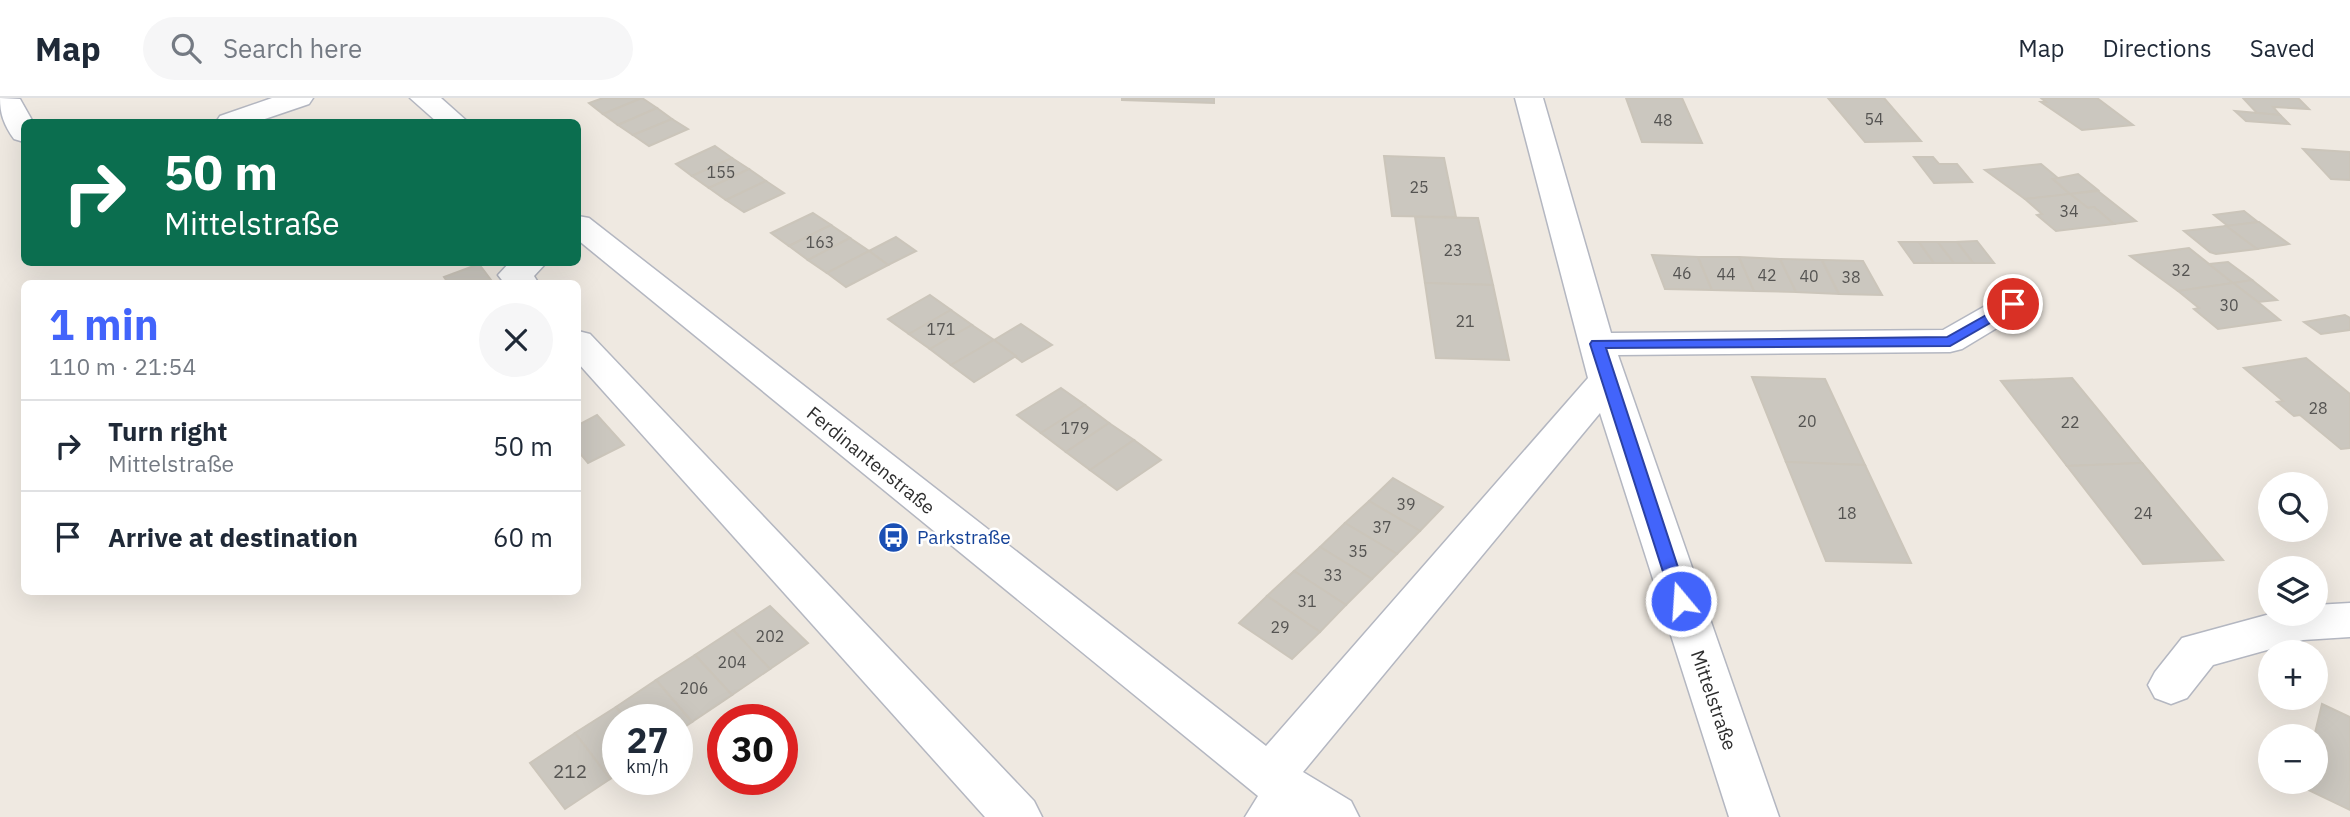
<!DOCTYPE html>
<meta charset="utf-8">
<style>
:root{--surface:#fff;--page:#f6f6f7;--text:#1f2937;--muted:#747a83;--line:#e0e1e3;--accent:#4264fb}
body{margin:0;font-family:"IBM Plex Sans",sans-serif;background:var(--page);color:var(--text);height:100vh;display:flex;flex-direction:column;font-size:26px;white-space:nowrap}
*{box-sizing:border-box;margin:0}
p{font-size:23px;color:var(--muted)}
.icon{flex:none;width:38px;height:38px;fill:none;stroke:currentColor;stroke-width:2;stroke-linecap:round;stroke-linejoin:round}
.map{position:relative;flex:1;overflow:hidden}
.drawer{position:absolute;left:21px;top:182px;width:560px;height:315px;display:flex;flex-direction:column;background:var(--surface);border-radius:10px;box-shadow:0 7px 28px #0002}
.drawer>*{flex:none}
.hud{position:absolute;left:21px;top:21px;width:560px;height:147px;border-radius:10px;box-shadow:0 7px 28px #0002;background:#0b6e4f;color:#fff;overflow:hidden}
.fabs{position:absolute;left:2258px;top:374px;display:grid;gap:14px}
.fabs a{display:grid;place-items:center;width:70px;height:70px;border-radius:50%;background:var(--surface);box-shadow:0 7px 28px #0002;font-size:35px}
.speed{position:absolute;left:602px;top:606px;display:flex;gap:14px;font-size:35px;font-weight:700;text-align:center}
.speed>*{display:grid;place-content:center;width:91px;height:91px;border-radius:50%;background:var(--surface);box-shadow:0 7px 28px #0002;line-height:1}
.speed small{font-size:18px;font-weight:400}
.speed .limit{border:10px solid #d22;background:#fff;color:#111}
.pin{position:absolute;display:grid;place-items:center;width:60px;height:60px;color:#fff;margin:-30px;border:4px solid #fff;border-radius:50%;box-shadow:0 2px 7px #0007}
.me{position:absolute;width:77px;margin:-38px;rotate:342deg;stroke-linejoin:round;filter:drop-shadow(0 0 5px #0008)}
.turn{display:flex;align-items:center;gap:24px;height:147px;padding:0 28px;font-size:32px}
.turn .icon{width:91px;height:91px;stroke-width:2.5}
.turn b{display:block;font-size:49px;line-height:60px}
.round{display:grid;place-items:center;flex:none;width:74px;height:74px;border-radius:37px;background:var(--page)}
.overview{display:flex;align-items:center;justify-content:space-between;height:119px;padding:0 28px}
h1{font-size:42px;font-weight:700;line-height:52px;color:var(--accent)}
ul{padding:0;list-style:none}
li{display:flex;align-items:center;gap:21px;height:91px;padding:0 28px;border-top:2px solid var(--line)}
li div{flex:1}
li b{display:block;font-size:26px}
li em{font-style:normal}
header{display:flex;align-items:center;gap:42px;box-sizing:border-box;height:98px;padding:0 35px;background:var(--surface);border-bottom:2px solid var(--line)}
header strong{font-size:33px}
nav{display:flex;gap:38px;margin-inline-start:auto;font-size:24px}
.search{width:490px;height:63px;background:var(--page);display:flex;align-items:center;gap:18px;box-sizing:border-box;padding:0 24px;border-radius:38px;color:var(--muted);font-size:26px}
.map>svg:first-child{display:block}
</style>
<header>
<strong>Map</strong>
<div class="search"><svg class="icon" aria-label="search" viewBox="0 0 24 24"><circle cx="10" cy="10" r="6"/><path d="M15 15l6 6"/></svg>Search here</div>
<nav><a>Map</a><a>Directions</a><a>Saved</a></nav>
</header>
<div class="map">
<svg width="2350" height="719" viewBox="0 0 2350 719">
<rect width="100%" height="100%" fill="#efe9e1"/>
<g fill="#cbc7bf" stroke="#cbc5ba" stroke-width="2">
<path d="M603,0H642L603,16L589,5Z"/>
<path d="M642,0L657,10L618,27L603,16Z"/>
<path d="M1122,0H1214V5L1122,2Z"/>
<path d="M1626,0H1682L1702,45L1642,44Z"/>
<path d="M1828,0H1884L1921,43L1865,44Z"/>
<path d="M2041,0H2097L2133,27L2082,32L2041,4H2046Z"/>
<path d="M2243,0H2298L2309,11L2273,9L2280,17L2257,15Z"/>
<path d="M657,10L672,21L633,37L618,27Z"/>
<path d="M2235,13L2280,17L2289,26L2246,23Z"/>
<path d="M672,21L688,31L649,48L633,37Z"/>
<path d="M715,48L732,60L692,78L676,66Z"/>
<path d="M2303,51L2350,54V82L2331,81Z"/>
<path d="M1384,58L1444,60L1456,119L1392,118Z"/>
<path d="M1914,59H1933L1939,66H1957L1972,84L1934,85Z"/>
<path d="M732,60L749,71L709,90L692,78Z"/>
<path d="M2041,66L2059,81H2053L2070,96L2025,101L1985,72Z"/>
<path d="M749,71L766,83L726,102L709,90Z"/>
<path d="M2078,76L2098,92L2070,96L2053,81Z"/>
<path d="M766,83L784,95L744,114L726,102Z"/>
<path d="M2098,93L2136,123L2114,126L2094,109L2088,110L2070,96Z"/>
<path d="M2070,96L2088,110L2094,109L2114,126L2056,133L2037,117L2042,116L2025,101Z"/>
<path d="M2244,113L2258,124L2228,128L2214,117Z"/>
<path d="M813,115L831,127L789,148L771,135Z"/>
<path d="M1415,119L1478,120L1493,187L1425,185Z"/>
<path d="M2259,124L2289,146L2257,151L2226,128Z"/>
<path d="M831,127L850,140L808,162L789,148Z"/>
<path d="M2226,128L2257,151L2216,156L2210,154L2184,133Z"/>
<path d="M896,139L916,153L888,167L869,153Z"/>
<path d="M850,140L869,153L827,175L808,162Z"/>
<path d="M1977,143L1994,165H1973L1957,144Z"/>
<path d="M1899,144H1919L1934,165H1914Z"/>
<path d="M1919,144H1938L1954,165H1934Z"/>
<path d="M1938,144H1957L1973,165H1954Z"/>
<path d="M2189,150L2233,185L2178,193L2130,158Z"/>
<path d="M869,153L888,167L846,189L827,175Z"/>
<path d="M1652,157L1698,159L1712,192L1665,191Z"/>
<path d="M1698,159H1739L1754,193L1712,192Z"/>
<path d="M1739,159L1780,161L1796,194L1754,193Z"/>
<path d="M1780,161L1822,162L1839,196L1796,194Z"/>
<path d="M1822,162L1863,163L1882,197L1839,196Z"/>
<path d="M2228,164L2252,182L2233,185L2209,166Z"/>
<path d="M479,166L494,186H449L444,179Z"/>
<path d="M2252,182L2277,202L2258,204L2233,185Z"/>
<path d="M1425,185L1493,187L1509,262L1436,260Z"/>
<path d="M2233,185L2258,204L2280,222L2218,231L2194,211L2199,210L2178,193Z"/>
<path d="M930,197L951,212L909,236L888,221Z"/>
<path d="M951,212L972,227L930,251L909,236Z"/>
<path d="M2345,217L2350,220V232L2321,236L2304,224Z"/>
<path d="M1021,226L1052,247L1022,264L994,242Z"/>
<path d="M972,227L994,242L951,267L930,251Z"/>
<path d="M994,242L1016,258L974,284L951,267Z"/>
<path d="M2306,260L2350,296V350L2341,351L2300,317L2294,318L2277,304L2283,303L2244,270Z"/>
<path d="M1752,279L1825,281L1865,367L1786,364Z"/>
<path d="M2072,280L2142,365L2067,368L2001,283Z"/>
<path d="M1061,290L1085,307L1041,335L1017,317Z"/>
<path d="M1085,307L1109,325L1066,354L1041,335Z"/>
<path d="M597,317L624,347L588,365L578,353V327Z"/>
<path d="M1109,325L1134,342L1090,372L1066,354Z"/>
<path d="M1134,342L1161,362L1117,392L1090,372Z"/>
<path d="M1786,364L1865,367L1911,465L1826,463Z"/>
<path d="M2142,365L2223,462L2143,466L2067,368Z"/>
<path d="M1393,380L1443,409L1420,433L1369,403Z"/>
<path d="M1369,403L1420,433L1397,456L1345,425Z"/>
<path d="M1345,425L1397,456L1372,481L1320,449Z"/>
<path d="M1320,449L1372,481L1346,507L1294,473Z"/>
<path d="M1294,473L1346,507L1320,534L1267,498Z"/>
<path d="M1267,498L1320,534L1292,561L1239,525Z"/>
<path d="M770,508L808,545L770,571L733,532Z"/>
<path d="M733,532L770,571L732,597L695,557Z"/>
<path d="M695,557L732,597L692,624L656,582Z"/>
<path d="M656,582L692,624L677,634V621H626L616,609Z"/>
<path d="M2322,606L2350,619V712L2300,688L2301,684H2315L2314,639Z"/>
<path d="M616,609L626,621H618V675L610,681L575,635Z"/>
<path d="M575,635L610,681L565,711L530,665Z"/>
</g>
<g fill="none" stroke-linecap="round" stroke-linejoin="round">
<defs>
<g id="minor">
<path d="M0,0L20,1L33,24H24V44L14,41C4,27 0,16 0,0Z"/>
<path d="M272,0H313L309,6L256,24H216L220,18Z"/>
<path d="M410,0H441L468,24H437Z"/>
<path d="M1515,0H1543L1611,235L1943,232L2001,199L2013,195L2025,199L2030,206L2025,213L1962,251L1950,254L1618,257L1779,719H1729L1600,315L1303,674L1351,703L1359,719H1245L1258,698L578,142V118L589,120L1266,648L1588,280Z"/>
<path d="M510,164H547L534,178L539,186H505L498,177Z"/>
<path d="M578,233L590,236L1034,703L1042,719H985L578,265Z"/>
<path d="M2350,505V539L2303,542L2213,567L2187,600L2171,606L2155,600L2148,587L2155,574L2182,540L2270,516H2315V507Z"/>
</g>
</defs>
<use href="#minor" stroke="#b4b7c1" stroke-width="3"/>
<use href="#minor" fill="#fff" fill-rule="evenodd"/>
</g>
<path fill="#4264fb" stroke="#2b41a3" stroke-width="2" d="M2013,202L2018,203V209L1950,248L1606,250L1689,503L1687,508H1674L1590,246L1592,243L1947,239Z"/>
<defs>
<symbol id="bus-disc" viewBox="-11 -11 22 22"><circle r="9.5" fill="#1a4fb4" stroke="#fff"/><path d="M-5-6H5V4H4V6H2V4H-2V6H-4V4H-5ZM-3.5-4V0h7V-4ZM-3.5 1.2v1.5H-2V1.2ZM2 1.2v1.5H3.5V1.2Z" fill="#fff"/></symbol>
</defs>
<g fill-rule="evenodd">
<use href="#bus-disc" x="876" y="422" width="35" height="35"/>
</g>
<g text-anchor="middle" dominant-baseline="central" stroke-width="5" stroke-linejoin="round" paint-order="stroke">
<g font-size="16" fill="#555452">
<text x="1874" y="21">54</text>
<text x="1663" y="22">48</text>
<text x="721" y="74">155</text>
<text x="1419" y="89">25</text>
<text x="2069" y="113">34</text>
<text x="820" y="144">163</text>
<text x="1453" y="152">23</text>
<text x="2181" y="172">32</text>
<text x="1682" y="175">46</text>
<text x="1726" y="176">44</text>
<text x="1767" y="177">42</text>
<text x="1809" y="178">40</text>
<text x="1851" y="179">38</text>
<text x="2229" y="207">30</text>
<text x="1465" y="223">21</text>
<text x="941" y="231">171</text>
<text x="2318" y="310">28</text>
<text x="1807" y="323">20</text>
<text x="2070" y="324">22</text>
<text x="1075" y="330">179</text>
<text x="1406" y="406">39</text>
<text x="1847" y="415">18</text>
<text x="2143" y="415">24</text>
<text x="1382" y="429">37</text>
<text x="1358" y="453">35</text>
<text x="1333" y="477">33</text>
<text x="1307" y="503">31</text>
<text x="1280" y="529">29</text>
<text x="770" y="538">202</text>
<text x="732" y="564">204</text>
<text x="694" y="590">206</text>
</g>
<g font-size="19" fill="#2e2e2e" stroke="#fff">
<text transform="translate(871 362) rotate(39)">Ferdinantenstraße</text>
<text transform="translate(1714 602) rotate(71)">Mittelstraße</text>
</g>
<g font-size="19" fill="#164399" stroke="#fff" text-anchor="start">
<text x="917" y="439">Parkstraße</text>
</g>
<g font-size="19" fill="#555452">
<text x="570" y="673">212</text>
</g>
</g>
</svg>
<div class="fabs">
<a><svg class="icon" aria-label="search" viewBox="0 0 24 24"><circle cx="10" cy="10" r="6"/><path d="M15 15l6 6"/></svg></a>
<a><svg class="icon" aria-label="layers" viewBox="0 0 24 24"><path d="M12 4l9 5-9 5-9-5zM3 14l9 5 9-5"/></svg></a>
<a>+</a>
<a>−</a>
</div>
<div class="speed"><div>27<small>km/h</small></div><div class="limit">30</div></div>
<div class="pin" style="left:2013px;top:206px;background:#d93025"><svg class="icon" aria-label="arrive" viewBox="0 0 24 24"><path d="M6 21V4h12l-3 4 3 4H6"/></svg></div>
<svg class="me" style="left:1681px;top:503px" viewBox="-20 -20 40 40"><circle r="17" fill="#4264fb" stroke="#fff" stroke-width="3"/><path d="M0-11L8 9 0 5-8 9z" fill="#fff"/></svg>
<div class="hud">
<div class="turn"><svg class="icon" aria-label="right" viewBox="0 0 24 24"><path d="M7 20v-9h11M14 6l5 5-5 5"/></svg><div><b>50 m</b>Mittelstraße</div></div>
</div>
<section class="drawer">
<div class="overview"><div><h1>1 min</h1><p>110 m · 21:54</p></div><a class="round"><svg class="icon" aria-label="close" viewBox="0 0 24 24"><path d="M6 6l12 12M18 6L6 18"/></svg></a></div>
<ul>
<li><svg class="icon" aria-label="right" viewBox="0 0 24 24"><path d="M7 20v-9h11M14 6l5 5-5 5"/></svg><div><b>Turn right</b><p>Mittelstraße</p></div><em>50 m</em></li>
<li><svg class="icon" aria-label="arrive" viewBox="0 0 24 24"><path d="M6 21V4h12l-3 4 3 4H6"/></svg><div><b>Arrive at destination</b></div><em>60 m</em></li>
</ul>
</section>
</div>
